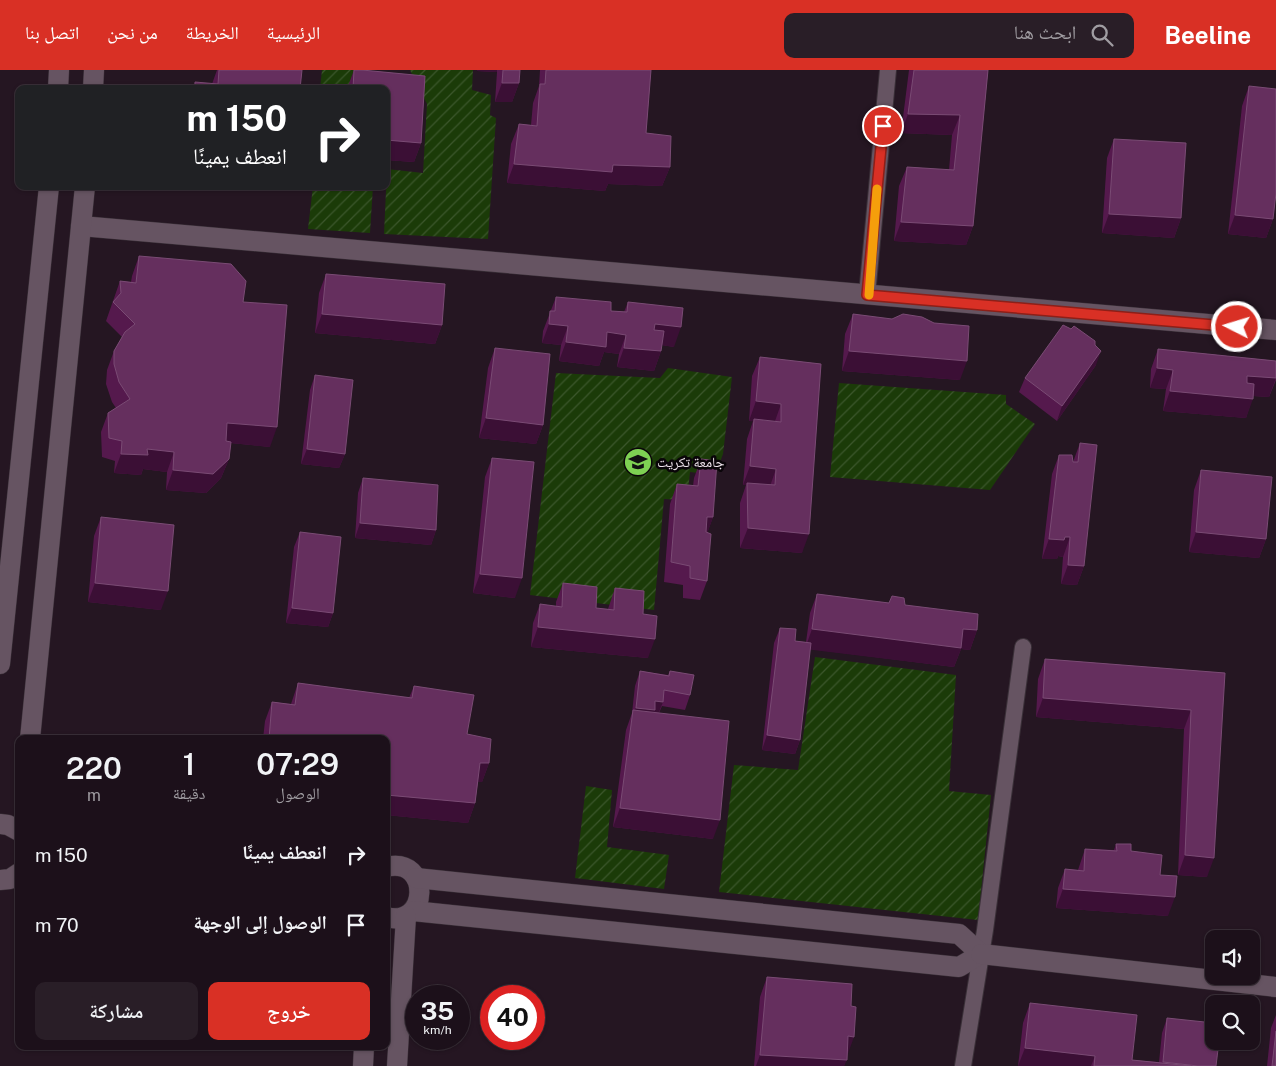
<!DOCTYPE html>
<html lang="ar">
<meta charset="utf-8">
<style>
:root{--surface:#1c101a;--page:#291e27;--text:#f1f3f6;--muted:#a09da2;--line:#3a3039;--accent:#d93025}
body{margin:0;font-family:"Public Sans","Noto Naskh Arabic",sans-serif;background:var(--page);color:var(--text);direction:rtl;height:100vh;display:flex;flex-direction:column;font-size:19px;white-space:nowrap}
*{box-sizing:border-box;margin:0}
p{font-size:16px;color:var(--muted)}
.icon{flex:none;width:28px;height:28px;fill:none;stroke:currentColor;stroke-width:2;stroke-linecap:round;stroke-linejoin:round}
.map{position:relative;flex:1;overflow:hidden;direction:ltr}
.panel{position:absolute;left:15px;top:665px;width:375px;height:315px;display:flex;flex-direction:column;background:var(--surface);border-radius:10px;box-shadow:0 1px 4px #0004,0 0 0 1px var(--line);direction:rtl}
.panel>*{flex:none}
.guide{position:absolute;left:15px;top:15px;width:375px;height:105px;border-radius:10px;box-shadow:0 1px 4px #0004,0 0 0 1px var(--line);direction:rtl;background:#202124;color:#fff;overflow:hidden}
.fabs{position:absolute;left:1205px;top:860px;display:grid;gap:10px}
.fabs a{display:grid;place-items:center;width:55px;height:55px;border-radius:10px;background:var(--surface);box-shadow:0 1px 4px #0004,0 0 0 1px var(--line);font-size:25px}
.speed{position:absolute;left:405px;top:915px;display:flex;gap:10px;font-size:25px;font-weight:700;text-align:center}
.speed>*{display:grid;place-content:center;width:65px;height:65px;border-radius:50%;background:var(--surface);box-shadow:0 1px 4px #0004,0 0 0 1px var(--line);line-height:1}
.speed small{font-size:12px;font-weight:400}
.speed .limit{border:8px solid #d22;background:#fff;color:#111}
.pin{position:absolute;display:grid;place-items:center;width:42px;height:42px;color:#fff;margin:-21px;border:2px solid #fff;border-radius:50%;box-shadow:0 1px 5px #0007}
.me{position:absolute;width:55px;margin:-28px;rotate:275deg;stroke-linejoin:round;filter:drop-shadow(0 0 4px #0008)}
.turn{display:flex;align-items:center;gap:18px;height:105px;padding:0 20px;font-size:22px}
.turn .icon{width:65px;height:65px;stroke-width:2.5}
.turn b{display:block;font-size:35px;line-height:42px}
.eta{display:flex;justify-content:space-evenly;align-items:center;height:85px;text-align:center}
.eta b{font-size:30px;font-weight:600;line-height:35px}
.primary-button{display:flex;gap:10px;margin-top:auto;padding:10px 20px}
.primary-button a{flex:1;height:58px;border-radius:10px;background:var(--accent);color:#fff;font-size:20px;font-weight:600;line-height:58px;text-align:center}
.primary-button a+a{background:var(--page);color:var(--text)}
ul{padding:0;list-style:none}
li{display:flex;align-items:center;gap:15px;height:70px;padding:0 20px}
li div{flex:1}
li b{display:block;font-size:19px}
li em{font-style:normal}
header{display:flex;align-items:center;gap:30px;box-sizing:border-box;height:70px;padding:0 25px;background:var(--accent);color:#fff}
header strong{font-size:24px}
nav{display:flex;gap:28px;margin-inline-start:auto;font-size:18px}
.search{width:350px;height:45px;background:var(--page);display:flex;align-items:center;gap:12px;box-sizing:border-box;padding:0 18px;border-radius:10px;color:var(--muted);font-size:19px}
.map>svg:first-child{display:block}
</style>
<header>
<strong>Beeline</strong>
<div class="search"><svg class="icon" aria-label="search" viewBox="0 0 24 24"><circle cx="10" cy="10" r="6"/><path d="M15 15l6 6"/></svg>ابحث هنا</div>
<nav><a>الرئيسية</a><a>الخريطة</a><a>من نحن</a><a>اتصل بنا</a></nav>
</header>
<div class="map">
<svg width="1276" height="996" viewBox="0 0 1276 996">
<defs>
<pattern id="garden-furrows" width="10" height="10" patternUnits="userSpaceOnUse" patternTransform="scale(1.25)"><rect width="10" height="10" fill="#1b3b08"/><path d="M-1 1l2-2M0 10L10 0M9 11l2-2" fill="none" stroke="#3c572c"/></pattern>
</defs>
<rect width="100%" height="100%" fill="#251622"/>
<g fill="url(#garden-furrows)">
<path d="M322,0H366L354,16L345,17V19H320Z"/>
<path d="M410,0H473L472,20L491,25L490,45L496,48L488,169L384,164L387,99L423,103L427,34Z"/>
<path d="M313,116H373L370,163L308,159Z"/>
<path d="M668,298L732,307L723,384L715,405L690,402L687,430L664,429L654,540L530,525L556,303L660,308Z"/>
<path d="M839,313L1006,325V334L1035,354L990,420L830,407Z"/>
<path d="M815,587L956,605L949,721L991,725L978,850L719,822L734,695L798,700Z"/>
<path d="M586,716L612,720L607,777L669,785L664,819L575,808Z"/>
</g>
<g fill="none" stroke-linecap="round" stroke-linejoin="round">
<defs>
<g id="minor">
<path d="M867,225L888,0"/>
<path d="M963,996L985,860L1023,577"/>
</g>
<g id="tertiary">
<path d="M58,19L59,0"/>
<path d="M93,19L94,0"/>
<path d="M81,156L1276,260"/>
<path d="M0,594L49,116"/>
<path d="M30,669L85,116"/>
<path d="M0,754L8,755L19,761"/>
<path d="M386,797C432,786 429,859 386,847"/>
<path d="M0,810L10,809L19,803"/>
<path d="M413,841L959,897L981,884L959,864L416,808"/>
<path d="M981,884L1276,917"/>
<path d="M363,996L364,976"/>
<path d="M397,996L406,846"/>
</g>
</defs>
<use href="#minor" stroke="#3a3038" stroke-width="18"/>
<use href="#tertiary" stroke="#3a3038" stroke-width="21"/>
<use href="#minor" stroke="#665462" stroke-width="16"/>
<use href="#tertiary" stroke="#665462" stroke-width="20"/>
</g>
<g fill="#55194d">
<path d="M217,0H302L300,19H193L195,12L212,14Z"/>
<path d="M354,0H362L425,6L421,73L414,92L386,90V19H347Z"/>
<path d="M477,0H520L519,13L512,32H495L497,2L477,1Z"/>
<path d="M540,0H651L646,63L670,97L662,116L608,114L605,121L507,113L511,74L519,54L531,55L533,33L539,16Z"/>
<path d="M909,0H988L973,156L966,175L894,171L899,116L907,97L949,100L952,65L901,63Z"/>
<path d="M1249,16L1273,149L1266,168L1228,164L1242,36Z"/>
<path d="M1114,69L1181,148L1174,168L1102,163L1107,88Z"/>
<path d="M139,186L243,232L270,377L231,373L229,389L221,408L206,423L166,420L167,402L143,399L141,405L114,403L115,391L102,387L101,362L108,343L116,338L112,332L106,314L107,300L114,281L122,267L106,251L120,211L131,212L132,206Z"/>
<path d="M326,204L442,255L435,274L315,263L319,223Z"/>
<path d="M556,227L611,241L624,242L628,232L674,277L662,275L661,281L654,301L617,297L619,284L604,282L599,296L559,291L561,275L542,273L543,261Z"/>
<path d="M853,244L960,310L842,301L845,264Z"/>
<path d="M1095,275L1096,295L1057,351L1019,322L1025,308Z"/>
<path d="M495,278L543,355L536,374L479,368L488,298Z"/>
<path d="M1158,279L1276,291V310L1269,327L1253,326L1246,348L1163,341L1166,319L1150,318L1151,299Z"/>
<path d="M760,287L821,294L802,483L740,478V433L746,415H743L747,369L753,351H749L752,306Z"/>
<path d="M315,305L345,384L339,398L301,394L310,320Z"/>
<path d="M1080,373L1084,496L1077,515L1061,514L1063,487L1058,486L1057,489H1042L1052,404L1059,385L1073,392Z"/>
<path d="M492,388L515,528L473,523L485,407Z"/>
<path d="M701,389L713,447L707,463V511L700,530L683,528V515L664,512L670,434L677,414L693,416L694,408Z"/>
<path d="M1201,400L1266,469L1259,488L1189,482L1194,420Z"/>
<path d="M363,408L436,460L431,475L355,468L358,423Z"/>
<path d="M101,447L161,540L88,532L94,466Z"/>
<path d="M300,462L333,543L328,557L286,553L294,477Z"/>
<path d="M563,513L596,538L608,539L615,518L643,544L648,588L531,577L533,553L540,534L556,537V532Z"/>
<path d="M817,524L905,535L977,560L970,580L961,579L954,597L810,579L800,670L795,684L762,680L774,573L780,558L795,571L806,572L810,543Z"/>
<path d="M1045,589L1225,603L1207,807L1178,805L1184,659L1036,647L1038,609Z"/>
<path d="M640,601L668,605L670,601L690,625L685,640L662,636L659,643L713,769L613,757L626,660L632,643L635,616Z"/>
<path d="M298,613L409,628L414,616L467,664L489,693L482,712H478L475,733L468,753L386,745V669H263L265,651L272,632L291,634Z"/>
<path d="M1116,774L1131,781L1160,805L1168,846L1056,838L1058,818L1065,799L1078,800L1085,779L1114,780Z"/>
<path d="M767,907L851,936L847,986L844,996H754L760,927Z"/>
<path d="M1030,933L1132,990L1159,992L1162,963L1167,948L1216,996H1018L1023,953Z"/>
<path d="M1276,945V996H1267L1271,958Z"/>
</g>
<g fill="#3b0f35">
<path d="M477,0H497V2L477,1Z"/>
<path d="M502,13H519L512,32H495Z"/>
<path d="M908,44L960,45L952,65L901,63Z"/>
<path d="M386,70L421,73L414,92L386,90Z"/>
<path d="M514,94L613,95L670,97L662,116L608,114L605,121L507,113Z"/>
<path d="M1109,144L1181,148L1174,168L1102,163Z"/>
<path d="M1235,145L1273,149L1266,168L1228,164Z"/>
<path d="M901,152L973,156L966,175L894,171Z"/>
<path d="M322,244L442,255L435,274L315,263Z"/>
<path d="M549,254L568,256L561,275L542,273Z"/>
<path d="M655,254L681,257L674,277L648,273Z"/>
<path d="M607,262L626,265L619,284L604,282L599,296L559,291L566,272Z"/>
<path d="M624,278L661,281L654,301L617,297Z"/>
<path d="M849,281L967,291L960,310L842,301Z"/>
<path d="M1101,281L1096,295L1057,351L1062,336Z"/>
<path d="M1157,298L1173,300L1166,319L1150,318Z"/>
<path d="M1247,306L1276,308L1269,327L1240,325Z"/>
<path d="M1170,321L1253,329L1246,348L1163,341Z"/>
<path d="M756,331L781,334L774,354L749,351Z"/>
<path d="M486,348L543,355L536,374L479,368Z"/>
<path d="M227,353L277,357L270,377L220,372Z"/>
<path d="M147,379L174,382L167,402L143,399L141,405L114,403L121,384Z"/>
<path d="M307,379L345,384L339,398L301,394Z"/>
<path d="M229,389L221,408L206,423L166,420L173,400Z"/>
<path d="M750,396L776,399L769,419L747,413L746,415H743Z"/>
<path d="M707,447H713L706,467L700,466Z"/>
<path d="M360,453L436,460L431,475L355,468Z"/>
<path d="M748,458L809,464L802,483L740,478Z"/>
<path d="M1196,462L1266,469L1259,488L1189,482Z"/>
<path d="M1065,467H1070L1063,487L1058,486L1057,489H1042L1049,469Z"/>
<path d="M1068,495L1084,496L1077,515L1061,514Z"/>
<path d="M480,504L522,508L515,528L473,523Z"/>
<path d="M95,513L168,521L161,540L88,532Z"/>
<path d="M292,538L333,543L328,557L286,553Z"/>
<path d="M538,557L655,569L648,588L531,577Z"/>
<path d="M812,559H963L977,560L970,580L961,579L954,597L805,579Z"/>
<path d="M1043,628L1191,640L1184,659L1036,647Z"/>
<path d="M655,631L663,632L657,647L632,650L636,638Z"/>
<path d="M767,665L800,670L795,684L762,680Z"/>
<path d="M480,693H489L482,712H473Z"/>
<path d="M386,725L475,733L468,753L386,745Z"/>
<path d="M620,738L720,750L713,769L613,757Z"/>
<path d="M1185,785L1214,788L1207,807L1178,805Z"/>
<path d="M1063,819L1175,827L1168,846L1056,838Z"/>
<path d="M848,966L854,967L847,986Z"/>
<path d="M1025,978L1095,986L1091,996H1018Z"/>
<path d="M760,985L847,990L844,996H756Z"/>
</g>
<g fill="#652f5e" stroke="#7a4b74">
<path d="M219,0H302L300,19H195V12L218,14Z"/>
<path d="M354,0H362L425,6L421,73L386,70V19H353Z"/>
<path d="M503,0H520L519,13H502Z"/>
<path d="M546,0H651L646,63L671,66L670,97L613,95L612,102L514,94L519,54L537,56L540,14H545Z"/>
<path d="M914,0H988L973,156L901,152L907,97L954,100L960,45L908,44Z"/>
<path d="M1249,16L1276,19V123L1273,149L1235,145Z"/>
<path d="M1114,69L1186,73L1181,148L1109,144Z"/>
<path d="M139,186L231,194L246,211L243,232L287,235L277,357L227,353L226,371L231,372L229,389L213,404L173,400L174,382L147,379L148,385L121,384L122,371L109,368L108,343L130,329L119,312L114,294V281L125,262L135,254L113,232L121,223L120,211L136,213Z"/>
<path d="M326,204L445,214L442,255L322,244Z"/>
<path d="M556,227L611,232V241L627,242L628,232L683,238L681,257L655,254L654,260L664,261L661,281L624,278L626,265L607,262L606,277L566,272L568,256L549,254L550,241H555Z"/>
<path d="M853,244L892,249L903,244L922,247L934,253L969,256L967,291L849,281Z"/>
<path d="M1063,255L1071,259L1074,256L1095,271V275L1101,281L1062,336L1025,308Z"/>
<path d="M495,278L550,284L543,355L486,348Z"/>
<path d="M1158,279L1276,291V308L1247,306V313L1254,314L1253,329L1170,321L1173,300L1157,298Z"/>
<path d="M760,287L821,294L809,464L748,458L747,413L775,415L776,399L750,396L754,349L781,352V334L756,331Z"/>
<path d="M315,305L353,310L345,384L307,379Z"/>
<path d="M1080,373L1097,375L1084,496L1068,495L1070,467H1065L1064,470L1049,469L1059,385H1072L1073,392H1078Z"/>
<path d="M492,388L534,392L522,508L480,504Z"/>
<path d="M701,389L717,391L713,447H707L706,462L711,464L707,511L690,508V496L671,492L677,414L698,416Z"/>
<path d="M1201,400L1272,407L1266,469L1196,462Z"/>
<path d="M363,408L438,415L436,460L360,453Z"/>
<path d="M101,447L174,455L168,521L95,513Z"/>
<path d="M300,462L341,467L333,543L292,538Z"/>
<path d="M563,513L597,517L596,538L614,540L615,518L644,521L643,544L657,546L655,569L538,557L540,534L562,537Z"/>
<path d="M817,524L889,533L892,526L904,528L905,535L978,544L977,560L963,559L961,578L812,559Z"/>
<path d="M780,558L796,559L795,571L811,573L800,670L767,665Z"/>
<path d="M1045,589L1225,603L1214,788L1185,785L1191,640L1043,628Z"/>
<path d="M640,601L669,606L670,601L694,605L690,625L664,620L663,632L655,631V640L636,638Z"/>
<path d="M298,613L412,628L414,616L474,625L467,664L491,669L489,693H480L475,733L386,725V669H269L272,632L295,635Z"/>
<path d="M633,640L729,651L720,750L620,738Z"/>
<path d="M1116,774H1131V781L1162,785L1160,805L1177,806L1175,827L1063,819L1065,799L1084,801L1085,779L1117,781Z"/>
<path d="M767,907L852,914L851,936L856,937L854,967L848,966L847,990L760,985Z"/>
<path d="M1030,933L1137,945L1132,990L1191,996H1094L1095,986L1025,978Z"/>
<path d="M1167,948L1214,953V971H1219L1216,996H1198L1163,992Z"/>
<path d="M1276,961V996H1272Z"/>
</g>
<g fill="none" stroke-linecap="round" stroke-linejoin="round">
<defs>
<path id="route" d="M883,56L867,225L1237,257"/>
</defs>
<use href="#route" stroke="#8d1f18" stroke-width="12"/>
<use href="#route" stroke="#d93025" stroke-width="9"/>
<path stroke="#f59e0b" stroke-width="9" d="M869,225L877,119"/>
</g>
<defs>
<symbol id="university-disc" viewBox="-11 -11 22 22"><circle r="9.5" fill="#7ed153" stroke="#0a0509"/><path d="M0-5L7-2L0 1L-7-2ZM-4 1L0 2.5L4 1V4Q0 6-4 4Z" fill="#111"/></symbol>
</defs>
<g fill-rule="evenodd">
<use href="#university-disc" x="622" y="376" width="32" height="32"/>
</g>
<g text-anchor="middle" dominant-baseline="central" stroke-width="5" stroke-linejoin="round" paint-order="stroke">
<g font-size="14" fill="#eee3eb" stroke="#0a0509" text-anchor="start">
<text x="657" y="392">جامعة تكريت</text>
</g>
</g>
</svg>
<div class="fabs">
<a><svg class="icon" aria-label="sound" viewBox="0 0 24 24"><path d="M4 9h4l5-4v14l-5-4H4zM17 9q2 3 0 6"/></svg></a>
<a><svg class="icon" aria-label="search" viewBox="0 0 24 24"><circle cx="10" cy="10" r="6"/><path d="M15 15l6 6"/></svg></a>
</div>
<div class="speed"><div>35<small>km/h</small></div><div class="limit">40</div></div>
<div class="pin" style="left:883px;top:56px;background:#d93025"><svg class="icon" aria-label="arrive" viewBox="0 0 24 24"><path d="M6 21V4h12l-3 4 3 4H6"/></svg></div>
<svg class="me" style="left:1237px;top:257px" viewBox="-20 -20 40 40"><circle r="17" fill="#d93025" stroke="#fff" stroke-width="3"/><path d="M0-11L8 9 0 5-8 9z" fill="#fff"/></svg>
<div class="guide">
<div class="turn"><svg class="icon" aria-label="right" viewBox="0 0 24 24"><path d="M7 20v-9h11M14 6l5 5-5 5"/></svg><div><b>150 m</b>انعطف يمينًا</div></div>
</div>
<section class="panel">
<div class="eta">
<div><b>07:29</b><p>الوصول</p></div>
<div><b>1</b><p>دقيقة</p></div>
<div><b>220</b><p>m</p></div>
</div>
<ul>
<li><svg class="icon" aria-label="right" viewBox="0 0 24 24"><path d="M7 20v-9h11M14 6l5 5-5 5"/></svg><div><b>انعطف يمينًا</b></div><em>150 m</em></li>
<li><svg class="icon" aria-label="arrive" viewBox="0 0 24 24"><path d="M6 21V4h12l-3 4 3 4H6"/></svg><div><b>الوصول إلى الوجهة</b></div><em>70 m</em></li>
</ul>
<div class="primary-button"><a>خروج</a><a>مشاركة</a></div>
</section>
</div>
